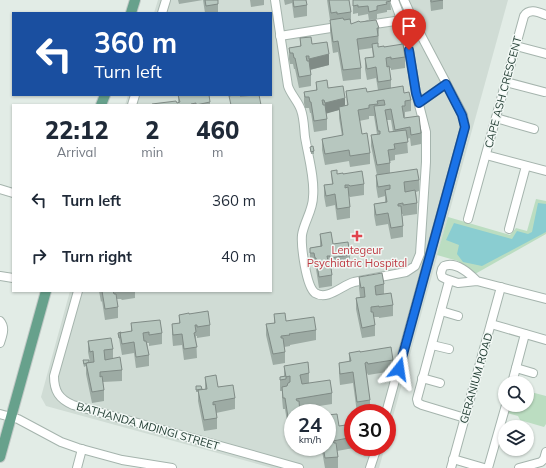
<!DOCTYPE html>
<style>
:root{--surface:#fff;--page:#f6f6f7;--text:#1f2937;--muted:#747a83}
body{margin:0;font-family:Mulish,sans-serif;background:var(--page);color:var(--text);height:100vh;display:flex;flex-direction:column;font-size:15px;white-space:nowrap}
*{box-sizing:border-box;margin:0}
p{font-size:13px;color:var(--muted)}
.icon{flex:none;width:22px;height:22px;fill:none;stroke:currentColor;stroke-width:2;stroke-linecap:round;stroke-linejoin:round}
.map{position:relative;flex:1;overflow:hidden}
.details{position:absolute;left:12px;top:104px;width:260px;height:188px;display:flex;flex-direction:column;background:var(--surface);border-radius:0px;box-shadow:0 1px 3px #0004}
.details>*{flex:none}
.top-card{position:absolute;left:12px;top:12px;width:260px;height:84px;border-radius:0px;box-shadow:0 1px 3px #0004;background:#1a4fa0;color:#fff;overflow:hidden}
.buttons{position:absolute;left:498px;top:376px;display:grid;gap:8px}
.buttons a{display:grid;place-items:center;width:36px;height:36px;border-radius:50%;background:var(--surface);box-shadow:0 1px 3px #0004;font-size:20px}
.speed{position:absolute;left:284px;top:404px;display:flex;gap:8px;font-size:20px;font-weight:700;text-align:center}
.speed>*{display:grid;place-content:center;width:52px;height:52px;border-radius:50%;background:var(--surface);box-shadow:0 1px 3px #0004;line-height:1}
.speed small{font-size:10px;font-weight:400}
.speed .limit{border:6px solid #d22;background:#fff;color:#111}
.pin{position:absolute;display:grid;place-items:center;width:34px;height:34px;color:#fff;margin:-41px -17px;border-radius:50% 50% 50% 0;rotate:-45deg;box-shadow:0 0 4px #0007}
.pin .icon{rotate:45deg}
.me{position:absolute;width:44px;margin:-22px;rotate:15deg;stroke-linejoin:round;filter:drop-shadow(0 0 3px #0008)}
.turn{display:flex;align-items:center;gap:14px;height:84px;padding:0 16px;font-size:18px}
.turn .icon{width:52px;height:52px;stroke-width:2.5}
.turn b{display:block;font-size:28px;line-height:34px}
.eta{display:flex;justify-content:space-evenly;align-items:center;height:68px;text-align:center}
.eta b{font-size:24px;font-weight:800;line-height:28px}
ul{padding:0;list-style:none}
li{display:flex;align-items:center;gap:12px;height:56px;padding:0 16px}
li div{flex:1}
li b{display:block;font-size:15px}
li em{font-style:normal}
.map>svg:first-child{display:block}
</style>
<div class="map">
<svg width="546" height="468" viewBox="0 0 546 468">
<rect width="100%" height="100%" fill="#e2ece6"/>
<path fill="#d0dcd5" fill-rule="evenodd" d="M158,0H508L387,438V413H353V447H385L379,468H272L46,406L41,397L70,291H271V105H125L128,95H271V13H154ZM293,413H327V447H293Z"/>
<g fill="#bbddc1">
<path d="M536,199L546,201V234L475,274L458,261L437,255L448,217L510,235L516,228L527,231Z"/>
<path d="M527,391L546,396V424L544,427L520,420L518,416L507,413L509,405H527Z"/>
</g>
<path fill="#8acdd1" d="M538,203L546,204V232L482,266L463,262L457,254L459,245L446,240L454,223L512,239L517,231L528,234L532,232Z"/>
<g fill="none" stroke-linecap="round" stroke-linejoin="round">
<defs>
<g id="minor">
<path d="M275,0L288,86C291,95 298,101 301,110C304,118 304,128 305,137C308,155 315,179 313,197C313,210 304,222 302,235C301,246 306,286 315,293C328,301 342,285 354,282L406,272L415,266L420,254L426,162V132L416,93L406,32L394,0"/>
<path d="M162,13L166,0"/>
<path d="M368,25L402,20"/>
<path d="M280,36L337,27"/>
<path d="M516,46L546,54"/>
<path d="M506,82L544,92"/>
<path d="M419,103L446,84"/>
<path d="M132,105L135,95"/>
<path d="M496,118L534,129"/>
<path d="M486,155L546,171"/>
<path d="M0,189L13,193"/>
<path d="M468,219L524,16C529,8 538,12 546,15"/>
<path d="M509,229L526,166"/>
<path d="M0,276L13,278"/>
<path d="M449,281L417,399L418,403L422,405L465,418"/>
<path d="M477,281C469,273 456,261 444,266L442,269L441,273L442,277L446,279L458,283L477,281L546,299"/>
<path d="M78,291L54,376C54,391 59,399 73,405L299,468"/>
<path d="M441,311L458,316"/>
<path d="M0,321C6,328 2,336 0,343"/>
<path d="M491,324L546,340"/>
<path d="M432,345L449,349"/>
<path d="M516,368L533,373"/>
<path d="M422,378L440,383"/>
<path d="M512,383L525,334"/>
<path d="M386,413L465,127L463,115L413,20L404,0"/>
<path d="M0,414L18,419L61,442L78,448L122,460L172,468"/>
<path d="M453,459L484,468"/>
<path d="M77,468L82,449"/>
<path d="M370,468L377,447"/>
<path d="M451,468L501,287"/>
<path d="M488,468L506,405"/>
<path d="M519,468L541,462L544,459L546,452"/>
</g>
<g id="major">
<path d="M131,13L135,0"/>
<path d="M101,105L105,95"/>
<path d="M0,457L46,291"/>
</g>
</defs>
<use href="#minor" stroke="#a5b4ad" stroke-width="10"/>
<use href="#major" stroke="#c1c9c6" stroke-width="12"/>
<use href="#minor" stroke="#fff" stroke-width="8"/>
<use href="#major" stroke="#67a18c" stroke-width="10"/>
</g>
<g fill="#9daba4" fill-rule="evenodd">
<path d="M178,0H218V13H205L203,0L179,4Z"/>
<path d="M250,0H264V5L251,7Z"/>
<path d="M284,0H306L307,5V16L294,18L292,3L285,5Z"/>
<path d="M327,0H349L351,12V24L360,22L379,28L378,47H384L405,57V68L391,70V68L389,69L391,80V88L404,93L411,100V111L405,112V117H404V118L421,133V144L411,146L410,138L407,139L408,153L395,155V160L390,161V173L419,180V191L416,192L417,203V214L403,216V214H402L403,226V237L391,239L388,224L376,226L374,215V204L385,202V196L378,198L376,186V175H377L371,146V135L377,134L374,116H369V119L359,121L362,134L370,153V164L350,167L349,161L325,165L322,150V139L342,136L339,118V110L326,113L327,119V130L314,132L311,113H310L309,108H305L304,103V92L316,90V82L328,88L345,106L347,105L346,91L367,92L378,90L376,78L367,80L365,69V58L373,57L372,48L358,50L361,68V79L343,81L338,52L333,53L330,31V20ZM387,120H391L393,132H389Z"/>
<path d="M353,0H390L391,10H387V12L377,14V19L369,20L368,14L358,16V13L353,14Z"/>
<path d="M430,0H443V9L431,11Z"/>
<path d="M400,37L403,41V44H401Z"/>
<path d="M300,38L312,44L329,65L310,70L311,75V86L299,88L295,69H294L293,64H290L289,59V48L300,46Z"/>
<path d="M178,95L210,102V105H152L178,103Z"/>
<path d="M310,147L314,151V154H311Z"/>
<path d="M331,171L337,174H343L364,184V195L350,197L349,196L350,207V218L337,220L335,205L326,207L324,196V185L332,184Z"/>
<path d="M320,234L333,244L350,255V266L331,268L332,275V286L319,288L316,269H315L314,264H310V248L320,246Z"/>
<path d="M359,277L384,284V294L393,305V316L379,318V317H374L375,325V336L362,338L356,309V298L360,297L359,288Z"/>
<path d="M99,291H135V298L122,300L121,299H116L118,307V318L105,320L102,301L101,302Z"/>
<path d="M189,314L210,325V336L197,338V336H196L197,358L184,360L182,345L173,346L172,335V324L179,323V315Z"/>
<path d="M274,314L286,321L316,330V340L290,345V346L284,347L285,352V363L273,365L266,335V324L274,323Z"/>
<path d="M131,323L162,333V344L149,346V343H147L149,355V366L136,368L134,353L122,355L118,333H121L131,331Z"/>
<path d="M88,341L113,349V359L122,370V381L103,382L104,390V401L92,403L86,374V366L84,367L83,363V360L90,362L88,352Z"/>
<path d="M360,352L393,360V371L368,375L367,373H366L370,400V411L357,413L353,383L340,385L339,374V363L349,362V353Z"/>
<path d="M284,366L309,373V383L332,393V404L300,409L293,413V441H290L285,409H283L282,398V391H280V377L284,376Z"/>
<path d="M205,377L218,387L235,398V409L216,413L217,418V429L204,431L198,401V392H196V386H201L202,390L205,389Z"/>
<path d="M353,424V447H359L337,451L338,457V468H325L322,451H320V447H327L339,426Z"/>
</g>
<g fill="#808b86">
<path d="M329,54V65L309,70V59Z"/>
<path d="M345,98V109L339,107V110L325,114V103Z"/>
</g>
<g fill="#b7c7bf" stroke="#808b86">
<path d="M205,0H218V4L206,6Z"/>
<path d="M293,0H306L307,5L294,7Z"/>
<path d="M329,0H349L351,12L337,14V12L331,13Z"/>
<path d="M353,0H390L391,1L386,2L387,4L377,6V10L369,12L368,6L358,7V5L353,6Z"/>
<path d="M431,0H443L431,2Z"/>
<path d="M343,18L344,20L350,19L351,24L359,21L360,22L376,20L379,28H377L378,36L357,39L361,68L343,70L338,41L333,42L330,20Z"/>
<path d="M403,36V41H401L400,37Z"/>
<path d="M311,37L312,44L327,42L329,54L309,59V56H306L307,61H309L311,75L299,77L295,58H294L293,53H290L289,48L301,46L300,38Z"/>
<path d="M378,43V47L384,46V47L403,44L405,57L391,59V57L386,58L387,67L389,66L391,80L378,82L376,67L367,69L365,58L374,57L372,44Z"/>
<path d="M327,80L328,88L343,86L345,98L325,103L324,100H322L323,105H325L327,119L314,121L311,102H310L309,97H305L304,92L317,90L316,82Z"/>
<path d="M403,86L404,93L409,92L411,100L405,101V106H402L404,118L419,116L421,133L411,135L410,127L395,130L391,109L385,110L389,132L406,130L408,142L394,144L395,149L388,150L390,163L377,165L371,135L380,134V131H378L374,106L385,105L384,100L377,101L378,104L369,105V108L358,110L362,134L367,133L370,153L350,156L349,150L325,154L322,139L343,135L339,107L348,105L346,91L366,88L367,92Z"/>
<path d="M178,95H209L210,102L196,105V103L191,104V105H152V104L176,101L177,103L180,102Z"/>
<path d="M234,95H240V96L259,95L261,105H230H231L229,96Z"/>
<path d="M313,146L314,151L311,152L310,147Z"/>
<path d="M417,169L419,180L404,182L405,192L415,190L417,203L403,205V203L398,204V206H401L403,226L391,228L388,213L376,215L374,204L387,202L385,190L390,189V185L378,187L376,175Z"/>
<path d="M337,170V174L343,173V174L362,171L364,184L350,186L349,185H345V188L348,187L350,207L337,209L335,194L326,196L324,185L333,184L331,171Z"/>
<path d="M331,232L333,244L348,242L350,255L330,258V256H327L328,261H330L332,275L319,277L316,258H315L314,253H310V248L322,246L320,234Z"/>
<path d="M382,273L384,284L375,286L376,295L391,293L393,305L379,307V306L371,307V312H373L375,325L362,328L356,298L365,297L364,287L361,288L359,277Z"/>
<path d="M102,291H113L114,294H116L118,307L105,309Z"/>
<path d="M208,311L210,325L197,327V325H195L196,332L194,333L197,347L184,349L182,334L173,335L172,324L180,323L179,315L189,313V314Z"/>
<path d="M285,313L286,321L314,317L316,330L289,334L290,335L281,336V338H283L285,352L273,354L266,324L275,323L274,314Z"/>
<path d="M160,320L162,333L149,335V332L143,333L144,341H146L149,355L136,357L134,342L122,344L120,333L132,331L131,323Z"/>
<path d="M121,332V333H120V338H119L118,333Z"/>
<path d="M111,338L113,349L104,350L105,360L120,357L122,370L100,372V377L102,376L104,390L92,392L86,363L94,362L93,351L90,352L88,341Z"/>
<path d="M391,347L393,360L368,364L367,362L365,363L370,400L357,402L353,372L340,374L339,363L351,361L349,353L360,351V352Z"/>
<path d="M83,360H89V362L84,364Z"/>
<path d="M308,362L309,373L300,375L302,384L330,380L332,393L296,399L297,401H299L300,413H293V430H290L285,398H283L282,387L287,386L288,383L290,382V376L286,377L284,366Z"/>
<path d="M216,375L218,387L233,385L235,398L213,402V405L215,404L217,418L204,420L198,390L207,389L205,377Z"/>
<path d="M286,376V379L280,380V377Z"/>
<path d="M196,386H201L202,389L196,390Z"/>
<path d="M337,414L339,426L353,424V437L333,441L334,443H336L338,457L325,458L323,447H327V415Z"/>
</g>
<g fill="none" stroke-linecap="round" stroke-linejoin="round">
<defs>
<path id="route" d="M399,369L465,127L462,115L446,84L419,103L416,93L409,50"/>
</defs>
<use href="#route" stroke="#114b97" stroke-width="10"/>
<use href="#route" stroke="#1a73e8" stroke-width="7"/>
</g>
<path fill="#e0444e" stroke="#f2f8f5" stroke-width="1.5" d="M355 230h4v4h4v4h-4v4h-4v-4h-4v-4h4z"/>
<g text-anchor="middle" dominant-baseline="central" stroke-width="3" stroke-linejoin="round" paint-order="stroke">
<g font-size="11" fill="#223d33" stroke="#f2f8f5">
<text transform="translate(503 92) rotate(-75)">CAPE ASH CRESCENT</text>
<text transform="translate(476 378) rotate(-74)">GERANIUM ROAD</text>
<text transform="translate(148 426) rotate(16)">BATHANDA MDINGI STREET</text>
</g>
<g font-size="11" fill="#be3a42" stroke="#f2f8f5">
<text x="357" y="250">Lentegeur<tspan x="357" dy="13">Psychiatric Hospital</tspan></text>
</g>
</g>
</svg>
<div class="buttons">
<a><svg class="icon" aria-label="search" viewBox="0 0 24 24"><circle cx="10" cy="10" r="6"/><path d="M15 15l6 6"/></svg></a>
<a><svg class="icon" aria-label="layers" viewBox="0 0 24 24"><path d="M12 4l9 5-9 5-9-5zM3 14l9 5 9-5"/></svg></a>
</div>
<div class="speed"><div>24<small>km/h</small></div><div class="limit">30</div></div>
<div class="pin" style="left:409px;top:50px;background:#d93025"><svg class="icon" aria-label="arrive" viewBox="0 0 24 24"><path d="M6 21V4h12l-3 4 3 4H6"/></svg></div>
<svg class="me" style="left:399px;top:369px" viewBox="-20 -20 40 40"><path d="M0-17L14 15 0 8-14 15z" fill="#1a73e8" stroke="#fff" stroke-width="4"/></svg>
<div class="top-card">
<div class="turn"><svg class="icon" aria-label="left" viewBox="0 0 24 24"><path d="M17 20v-9H6M10 6l-5 5 5 5"/></svg><div><b>360 m</b>Turn left</div></div>
</div>
<section class="details">
<div class="eta">
<div><b>22:12</b><p>Arrival</p></div>
<div><b>2</b><p>min</p></div>
<div><b>460</b><p>m</p></div>
</div>
<ul>
<li><svg class="icon" aria-label="left" viewBox="0 0 24 24"><path d="M17 20v-9H6M10 6l-5 5 5 5"/></svg><div><b>Turn left</b></div><em>360 m</em></li>
<li><svg class="icon" aria-label="right" viewBox="0 0 24 24"><path d="M7 20v-9h11M14 6l5 5-5 5"/></svg><div><b>Turn right</b></div><em>40 m</em></li>
</ul>
</section>
</div>
